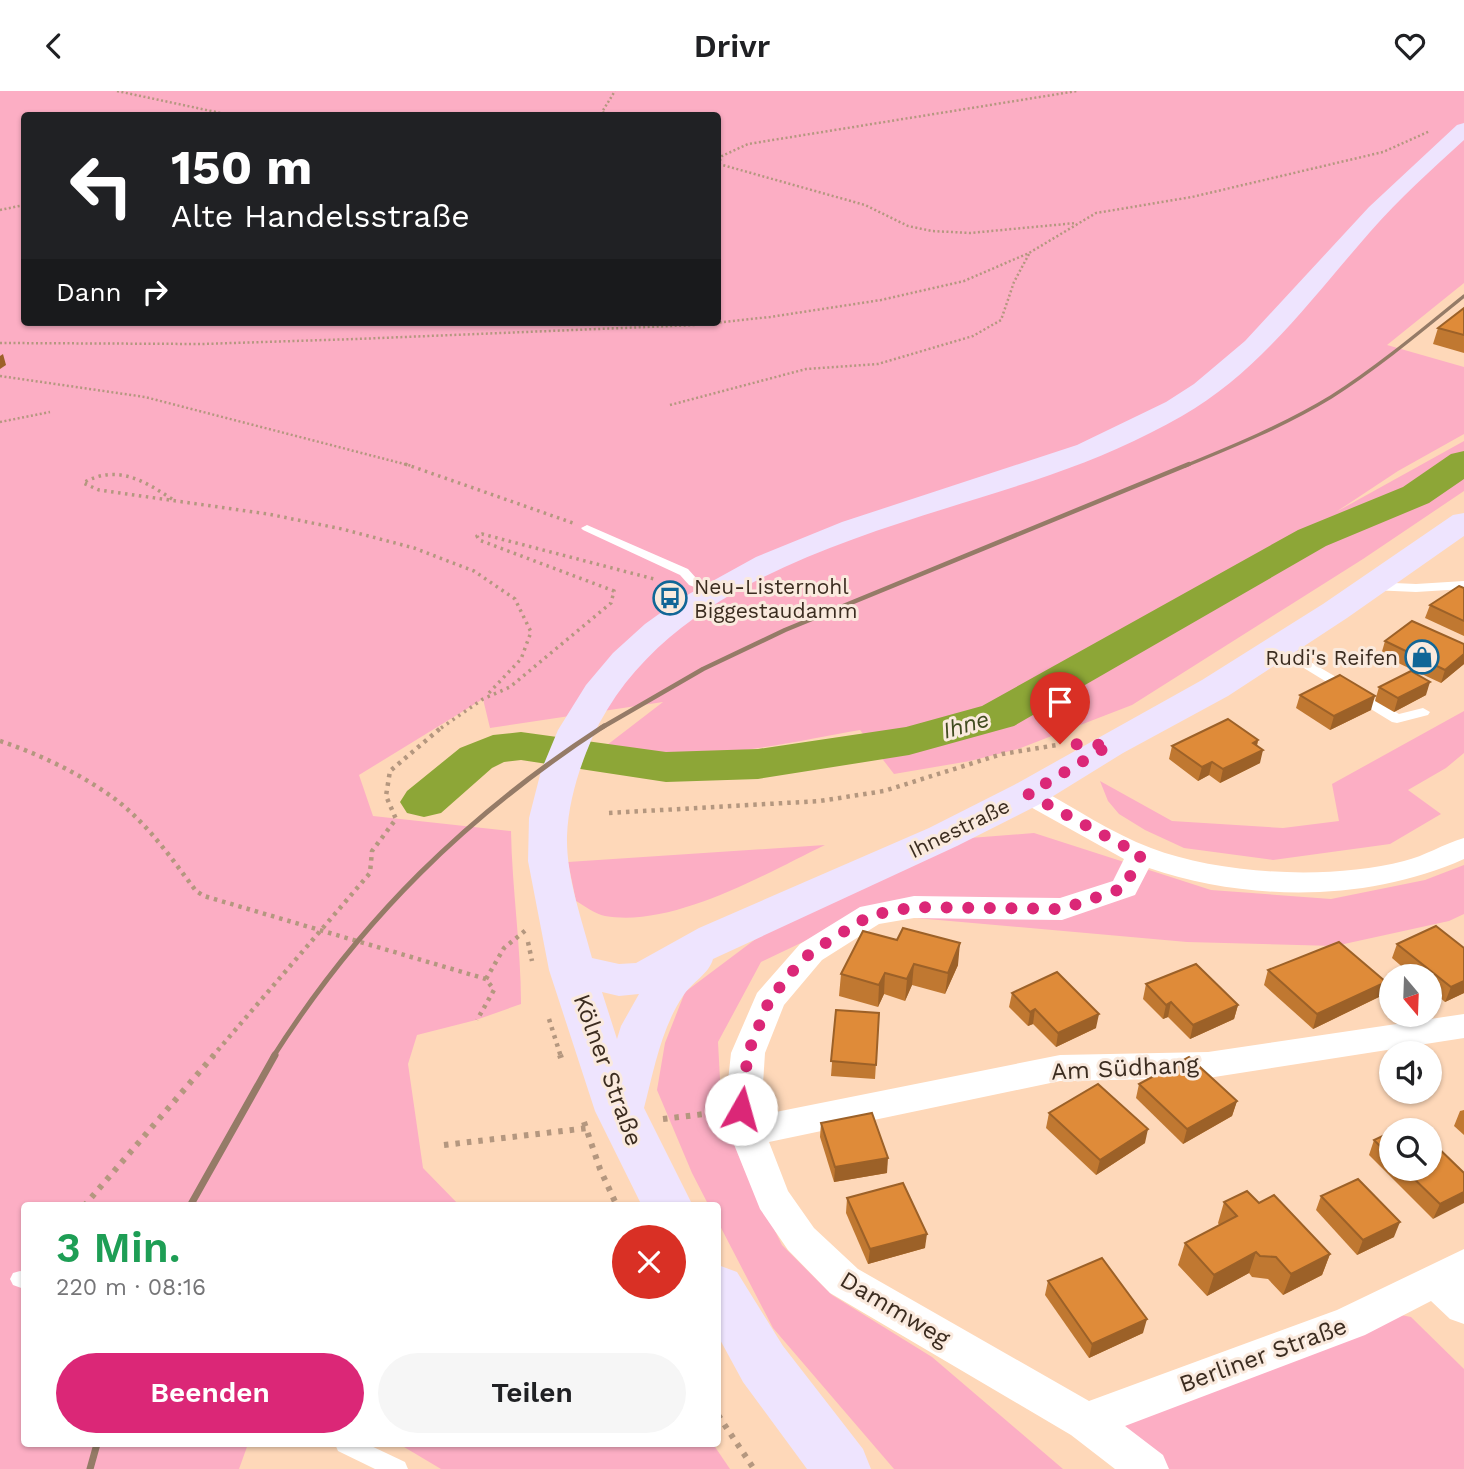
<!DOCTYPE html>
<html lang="de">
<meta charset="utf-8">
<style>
:root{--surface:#fff;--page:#f6f6f6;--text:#202124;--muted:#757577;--accent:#db2777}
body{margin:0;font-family:"Work Sans",sans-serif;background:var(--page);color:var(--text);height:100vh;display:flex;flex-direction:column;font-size:26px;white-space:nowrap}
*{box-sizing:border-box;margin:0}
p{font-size:23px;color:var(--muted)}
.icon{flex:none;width:38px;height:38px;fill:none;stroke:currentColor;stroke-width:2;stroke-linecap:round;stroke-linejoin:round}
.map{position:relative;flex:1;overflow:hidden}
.details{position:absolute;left:21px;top:1111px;width:700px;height:245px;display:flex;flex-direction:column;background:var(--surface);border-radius:7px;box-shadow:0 2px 5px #0004}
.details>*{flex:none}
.banner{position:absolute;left:21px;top:21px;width:700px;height:214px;border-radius:7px;box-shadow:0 2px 5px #0004;background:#202124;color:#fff;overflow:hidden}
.needle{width:46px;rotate:161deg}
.buttons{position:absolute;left:1379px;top:873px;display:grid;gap:14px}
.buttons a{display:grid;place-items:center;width:63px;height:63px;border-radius:50%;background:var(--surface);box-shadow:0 2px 5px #0004;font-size:35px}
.pin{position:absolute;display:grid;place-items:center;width:60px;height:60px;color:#fff;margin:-72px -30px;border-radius:50% 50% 50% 0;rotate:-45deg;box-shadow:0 0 7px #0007}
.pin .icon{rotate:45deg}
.me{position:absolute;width:77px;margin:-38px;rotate:7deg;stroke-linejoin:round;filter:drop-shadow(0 0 5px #0008)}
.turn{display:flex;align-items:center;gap:24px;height:147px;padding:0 35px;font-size:32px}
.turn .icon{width:91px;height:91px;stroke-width:2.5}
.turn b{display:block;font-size:49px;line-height:60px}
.then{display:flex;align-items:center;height:66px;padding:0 35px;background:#0003;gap:14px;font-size:26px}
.round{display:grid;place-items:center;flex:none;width:74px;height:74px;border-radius:37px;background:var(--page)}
.headline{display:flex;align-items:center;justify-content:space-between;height:119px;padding:0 35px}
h1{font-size:42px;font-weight:600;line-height:52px;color:#1e9e55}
.action{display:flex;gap:14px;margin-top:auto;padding:14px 35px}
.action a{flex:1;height:80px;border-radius:42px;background:var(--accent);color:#fff;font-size:28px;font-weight:600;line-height:80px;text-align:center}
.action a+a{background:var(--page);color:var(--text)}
header{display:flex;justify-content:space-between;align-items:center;height:91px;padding:0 35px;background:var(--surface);font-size:32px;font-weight:600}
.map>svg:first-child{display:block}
</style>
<header><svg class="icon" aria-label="back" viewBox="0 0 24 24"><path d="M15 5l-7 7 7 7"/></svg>Drivr<svg class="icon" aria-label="heart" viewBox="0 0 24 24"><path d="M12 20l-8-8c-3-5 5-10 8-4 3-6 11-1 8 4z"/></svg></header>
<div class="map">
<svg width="1464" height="1378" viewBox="0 0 1464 1378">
<rect width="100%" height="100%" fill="#fed8b9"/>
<g fill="#fcaec4" fill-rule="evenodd">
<path d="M0,0H1464V192L1387,254L1464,276V343L1398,380L1336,421L1464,350V400L1363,468L1132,614L1018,658L970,670L894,683L860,639C781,653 684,677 607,654L663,611L490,637L483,608L359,684L373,725L511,740C512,798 521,855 521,913L476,929L417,944L408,973L423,1077L460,1115H24V1353H248L239,1378H0ZM24,24H718V231H24Z"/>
<path d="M1464,620V662L1446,677L1408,699L1441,723L1390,753L1273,769L1184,757L1145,739L1119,723L1108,710L1100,690L1172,730L1283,737L1339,730L1332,693Z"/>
<path d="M1034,742L1211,799L1331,808L1425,789L1464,774V823L1449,830L1335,855L1187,851L916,827L868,820L761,871L718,951L721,1007L743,1075L782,1154L832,1204L932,1266L1063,1378H894L773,1237L718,1131V1115H709L692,1082L657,999L665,952L685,901L781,829L970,747Z"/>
<path d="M825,754C765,783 673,837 605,825C595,823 585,815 576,810L568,771Z"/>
<path d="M1396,1223L1411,1226L1464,1278V1378H1166L1131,1350L1125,1334Z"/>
<path d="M399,1353H713L730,1378H441Z"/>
</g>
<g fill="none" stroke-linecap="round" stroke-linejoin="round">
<path fill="#8da637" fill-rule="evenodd" d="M1464,360V388L1429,412L1326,455L1014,635L909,664L758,688L666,691L521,669L504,671L492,677L441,722L424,726L407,722L400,711L407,700L460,657L493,644L521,641L666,661L758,658L906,636L982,615L1298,439L1403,396L1451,363Z"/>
<g stroke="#b4977f" stroke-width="2.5" stroke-dasharray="2 2.5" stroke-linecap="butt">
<path d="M117,0L230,24"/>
<path d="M613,24L602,21L615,0"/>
<path d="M719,73L865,114L908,135L932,140L970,142L1076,132"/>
<path d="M718,74L722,65L748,53L1077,0"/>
<path d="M0,119L24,114"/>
<path d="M0,252L202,253L356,248L695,234L770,226L881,209L964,190L1029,162L1096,122L1192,106L1383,61L1430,40"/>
<path d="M0,285L145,306L412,375"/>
<path d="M670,314L806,278L878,273L973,245L1001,229L1014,191L1029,163"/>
<path d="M0,331L50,321"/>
</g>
<g stroke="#b4977f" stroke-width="3.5" stroke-dasharray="2.5 4.5" stroke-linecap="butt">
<path d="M405,373L573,432"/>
<path d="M172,408C143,389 116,373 83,392L99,399L268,423L342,438L414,457L474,480L515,508L531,541L521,568L486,605"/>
<path d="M441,637L483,608L510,596L611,512L614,500L479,449L477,445L482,443L654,488"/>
</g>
<g stroke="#b4977f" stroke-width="4.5" stroke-dasharray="3.5 5" stroke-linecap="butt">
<path d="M0,650C39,663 81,683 115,708C147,732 172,768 196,800L204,805L486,888L494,899L477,929"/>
<path d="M609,722L820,710L884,700L1002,663L1057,654"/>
<path d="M528,851L532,870"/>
<path d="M486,888L504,857L526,839"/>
<path d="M549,928L561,966"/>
<path d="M212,966L370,782L372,760L396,728L386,705L390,680L443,635"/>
</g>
<g stroke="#b4977f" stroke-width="6" stroke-dasharray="4.5 7" stroke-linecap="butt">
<path d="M560,964L561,967"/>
<path d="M663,1028L713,1022"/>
<path d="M584,1031L600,1078L617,1115"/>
<path d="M444,1054L588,1037"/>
<path d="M84,1115L214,964"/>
<path d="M718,1324L754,1378"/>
</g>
<g fill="#fff" fill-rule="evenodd">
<path d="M587,434L688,478L697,488L721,500L715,504L689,494L680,484L583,439L581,437Z"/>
<path d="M1464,490V498L1416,501L1372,499L1366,495L1372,491L1416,493Z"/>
<path d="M1280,553L1399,623L1423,617L1430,621L1428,624L1397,632L1392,631L1276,560L1274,557L1276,554Z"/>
<path d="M20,1180L24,1181V1198L13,1194L10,1188L13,1182Z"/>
<path d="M335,1353H367L405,1371L408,1378H375L338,1360Z"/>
</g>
<path fill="#fff" fill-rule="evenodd" d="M1028,694L1038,697C1075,717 1111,742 1151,757C1222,784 1331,789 1404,770C1425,765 1443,753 1464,747V768C1368,811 1249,811 1149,777L1135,804L1062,829L914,827L879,833L822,869L784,914L765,962L761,1024L1060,964L1208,961L1464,923V947L1208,987L1060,990L769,1051L788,1100L814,1137L858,1178L1089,1310L1337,1219L1464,1158V1233L1450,1228L1431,1210L1365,1244L1125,1335L1163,1364L1169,1378H1115L1071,1344L830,1202L788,1159L760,1118L729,1041L725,1018L731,962L757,902L800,853L860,816L914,805L1060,807L1113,790L1124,768L1018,709L1014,703L1018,697Z"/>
<g fill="#eee4fe" fill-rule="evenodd">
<path d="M1464,32V49C1432,78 1399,108 1370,141C1313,206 1259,281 1182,325C1140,349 1096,368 1050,384C889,440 655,482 586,662C576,688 568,716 567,745C566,786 582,828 592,867L619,873L636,872L699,837L929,737L1014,694L1202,589L1323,513L1453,424L1464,422V445L1347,527L1228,605L1123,662L1042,712L957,755L713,868C709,883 692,891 683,905C661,938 654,979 644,1017L693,1115H642L595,1020L549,879L528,770L529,727L541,680L558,639L586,594L613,562L645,533L680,508L756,466L842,431L1077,354L1166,311L1194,293L1245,250L1369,116L1457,34ZM602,901L619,905L639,903L621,935L617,948Z"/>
<path d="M718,1174L737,1181L783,1255L863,1358L871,1378H807L743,1291L718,1245Z"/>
</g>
<path stroke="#957b67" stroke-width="3.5" d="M1185,375C1234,355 1285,334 1331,306C1378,276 1421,240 1464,205"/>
<path stroke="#957b67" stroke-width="4.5" d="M601,637L703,578L785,539L1189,373"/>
<path stroke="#957b67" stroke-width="5" d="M273,966C360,829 468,723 604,635"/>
<g stroke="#957b67" stroke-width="7">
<path d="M190,1115L275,964"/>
<path d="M90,1378L97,1353"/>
</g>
</g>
<g fill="#c07831">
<path d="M1464,217V262L1433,253L1438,237Z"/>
<path d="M1464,497V545L1425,527L1430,514Z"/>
<path d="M1385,550L1464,553V573L1441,592L1381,564Z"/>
<path d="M1379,596L1426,604L1394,621L1375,610Z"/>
<path d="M1300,604L1371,619L1330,639L1296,617Z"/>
<path d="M1258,649L1257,655L1260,672L1220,692L1209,684L1198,690L1169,668L1172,655Z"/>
<path d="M863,840L958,874L945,903L912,894L905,910L884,903L878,916L839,905L841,883Z"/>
<path d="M1397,853L1464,902L1445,911L1430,898V886H1414L1392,867Z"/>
<path d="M1268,879L1381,905L1313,938L1264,894Z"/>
<path d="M1146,893L1238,914L1234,928L1190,948L1168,926L1163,928L1143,908Z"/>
<path d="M1012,902L1096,937L1056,956L1033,933L1028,935L1009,916Z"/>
<path d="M836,919L879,922L875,988L831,985Z"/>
<path d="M1139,993L1237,1010L1232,1025L1183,1053L1136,1007Z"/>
<path d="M1464,1019V1044L1454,1035L1460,1020Z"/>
<path d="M1049,1022L1145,1052L1096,1084L1046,1037Z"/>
<path d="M821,1032L887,1082L834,1091L820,1046Z"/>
<path d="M1391,1041V1078H1430L1464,1082L1433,1128L1369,1064L1374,1049Z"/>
<path d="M1321,1105L1394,1146L1357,1164L1316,1119Z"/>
<path d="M847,1107L925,1157L868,1173L846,1122Z"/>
<path d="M1224,1111L1259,1112L1330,1163L1322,1184L1283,1204L1268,1188L1252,1186L1249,1182L1207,1205L1178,1174L1185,1152L1219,1134L1218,1132Z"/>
<path d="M1048,1190L1143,1242L1089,1267L1045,1204Z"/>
</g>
<g fill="#9c6128">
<path d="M3,263L6,274L0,278V265Z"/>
<path d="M1464,563V573L1441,592L1445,579Z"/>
<path d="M1430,591L1426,604L1394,621L1398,607Z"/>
<path d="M1375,605L1371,619L1330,639L1334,625Z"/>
<path d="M1258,649L1255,663L1263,659L1260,672L1220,692L1223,678L1253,652Z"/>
<path d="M1212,671L1209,684L1198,690L1202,676Z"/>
<path d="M960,852L958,874L945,903L948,882Z"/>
<path d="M914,873L912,894L905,910L907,888Z"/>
<path d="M885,882L884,903L878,916L879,894Z"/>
<path d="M1464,890V902L1445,911L1451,896Z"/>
<path d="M1386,891L1381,905L1313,938L1317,923Z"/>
<path d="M1171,911L1168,926L1163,928L1166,914Z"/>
<path d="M1238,914L1234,928L1190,948L1193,934Z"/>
<path d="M1035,918L1033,933L1028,935L1030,921Z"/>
<path d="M1099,923L1096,937L1056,956L1058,942Z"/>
<path d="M1237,1010L1232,1025L1183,1053L1187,1038Z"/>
<path d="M1148,1038L1145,1052L1096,1084L1100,1069Z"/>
<path d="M888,1067L887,1082L834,1091L835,1076Z"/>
<path d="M1464,1101V1112L1433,1128L1440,1113Z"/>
<path d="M1400,1131L1394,1146L1357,1164L1363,1149Z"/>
<path d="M927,1143L925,1157L868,1173L870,1158Z"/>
<path d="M1256,1161L1249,1182L1207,1205L1214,1184Z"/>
<path d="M1330,1163L1322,1184L1283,1204L1291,1183Z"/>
<path d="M1147,1228L1143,1242L1089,1267L1092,1253Z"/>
</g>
<g fill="#df8b39" stroke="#9c6128" stroke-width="2">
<path d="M1464,217V244L1438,237Z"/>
<path d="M1459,495L1464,497V530L1430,514Z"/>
<path d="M1412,530L1464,553V563L1445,579L1385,550Z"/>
<path d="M1411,580L1430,591L1398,607L1379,596Z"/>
<path d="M1340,584L1375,605L1334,625L1300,604Z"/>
<path d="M1228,628L1258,649L1253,652L1263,659L1223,678L1212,671L1202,676L1172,655Z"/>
<path d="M1436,835L1464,857V890L1451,896L1397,853Z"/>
<path d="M903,837L960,852L948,882L914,873L907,888L885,882L879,894L841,883L863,840L897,849Z"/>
<path d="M1339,851L1386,891L1317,923L1268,879Z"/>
<path d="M1196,873L1238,914L1193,934L1171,911L1166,914L1146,893Z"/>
<path d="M1057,881L1099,923L1058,942L1035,918L1030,921L1012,902Z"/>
<path d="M836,919L879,922L876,974L831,970Z"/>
<path d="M1189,966L1237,1010L1187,1038L1139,993Z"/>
<path d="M1098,993L1148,1038L1100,1069L1049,1022Z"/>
<path d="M872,1022L888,1067L835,1076L821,1032Z"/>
<path d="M1410,1031L1419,1040H1394Z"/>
<path d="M1391,1041V1066L1374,1049Z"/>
<path d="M1430,1049L1464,1082V1101L1440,1113L1404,1078H1430Z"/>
<path d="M1358,1088L1400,1131L1363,1149L1321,1105Z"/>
<path d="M903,1092L927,1143L870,1158L847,1107Z"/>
<path d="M1247,1100L1259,1112L1274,1104L1330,1163L1291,1183L1276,1166L1260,1165L1256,1161L1214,1184L1185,1152L1237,1125L1224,1111Z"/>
<path d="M1102,1167L1147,1228L1092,1253L1048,1190Z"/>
</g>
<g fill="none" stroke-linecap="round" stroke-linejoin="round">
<path stroke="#db2777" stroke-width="12" stroke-dasharray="0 21.6" d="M741,1018L748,962L769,910L789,884L811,861L871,824L915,816L1062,818L1124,797L1141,764L1028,703L1110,654L1060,653"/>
</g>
<defs>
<symbol id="bus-ring" viewBox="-11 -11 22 22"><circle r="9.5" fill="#faeade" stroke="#116697" stroke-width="1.5"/><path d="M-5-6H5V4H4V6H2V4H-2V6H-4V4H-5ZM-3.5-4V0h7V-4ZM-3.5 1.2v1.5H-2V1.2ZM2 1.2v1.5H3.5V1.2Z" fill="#116697"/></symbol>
<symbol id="shop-ring" viewBox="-11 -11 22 22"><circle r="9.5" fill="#faeade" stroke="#116697" stroke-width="1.5"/><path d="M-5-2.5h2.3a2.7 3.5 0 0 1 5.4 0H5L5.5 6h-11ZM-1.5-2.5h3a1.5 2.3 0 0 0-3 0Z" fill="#116697"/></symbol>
</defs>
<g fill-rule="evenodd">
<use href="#bus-ring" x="651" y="488" width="38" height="38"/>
<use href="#shop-ring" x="1403" y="547" width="38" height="38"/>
</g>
<g text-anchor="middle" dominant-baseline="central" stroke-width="6" stroke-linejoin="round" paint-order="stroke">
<g font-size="21" fill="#3b2c20" stroke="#faeade" text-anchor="start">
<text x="694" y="495">Neu-Listernohl<tspan x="694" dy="24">Biggestaudamm</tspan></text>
<text x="1398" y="566" text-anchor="end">Rudi's Reifen</text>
</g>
<g font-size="21" fill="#3b2c20" stroke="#faeade">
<text transform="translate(959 737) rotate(-26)">Ihnestraße</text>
</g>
<g font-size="23" font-style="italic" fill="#404b1f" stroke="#faeade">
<text transform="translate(966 634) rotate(-16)">Ihne</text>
</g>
<g font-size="24" fill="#3b2c20" stroke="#faeade">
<text transform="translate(1125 977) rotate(-3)">Am Südhang</text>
<text transform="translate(608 979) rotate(70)">Kölner Straße</text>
<text transform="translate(895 1218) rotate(31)">Dammweg</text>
<text transform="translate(1263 1264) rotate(-20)">Berliner Straße</text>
</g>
</g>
</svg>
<div class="buttons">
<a><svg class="needle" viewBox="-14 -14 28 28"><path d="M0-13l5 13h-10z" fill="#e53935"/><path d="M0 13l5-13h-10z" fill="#757577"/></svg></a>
<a><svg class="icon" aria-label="sound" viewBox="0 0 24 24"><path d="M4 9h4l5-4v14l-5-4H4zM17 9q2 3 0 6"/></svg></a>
<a><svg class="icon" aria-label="search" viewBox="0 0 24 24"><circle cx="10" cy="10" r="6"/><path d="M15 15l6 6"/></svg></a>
</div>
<div class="pin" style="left:1060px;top:653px;background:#d93025"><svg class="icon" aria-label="arrive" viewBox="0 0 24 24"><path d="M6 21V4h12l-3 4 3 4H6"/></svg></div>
<svg class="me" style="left:741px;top:1018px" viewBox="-20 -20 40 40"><circle r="19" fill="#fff"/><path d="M0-13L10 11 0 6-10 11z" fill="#db2777"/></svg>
<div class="banner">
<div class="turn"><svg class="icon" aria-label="left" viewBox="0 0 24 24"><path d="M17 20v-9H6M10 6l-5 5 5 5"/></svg><div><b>150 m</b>Alte Handelsstraße</div></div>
<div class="then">Dann<svg class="icon" aria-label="right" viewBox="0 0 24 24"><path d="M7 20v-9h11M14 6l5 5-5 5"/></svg></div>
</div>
<section class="details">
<div class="headline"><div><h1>3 Min.</h1><p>220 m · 08:16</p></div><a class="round" style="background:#d93025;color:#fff"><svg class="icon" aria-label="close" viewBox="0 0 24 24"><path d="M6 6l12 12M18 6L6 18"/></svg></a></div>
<div class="action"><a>Beenden</a><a>Teilen</a></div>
</section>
</div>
